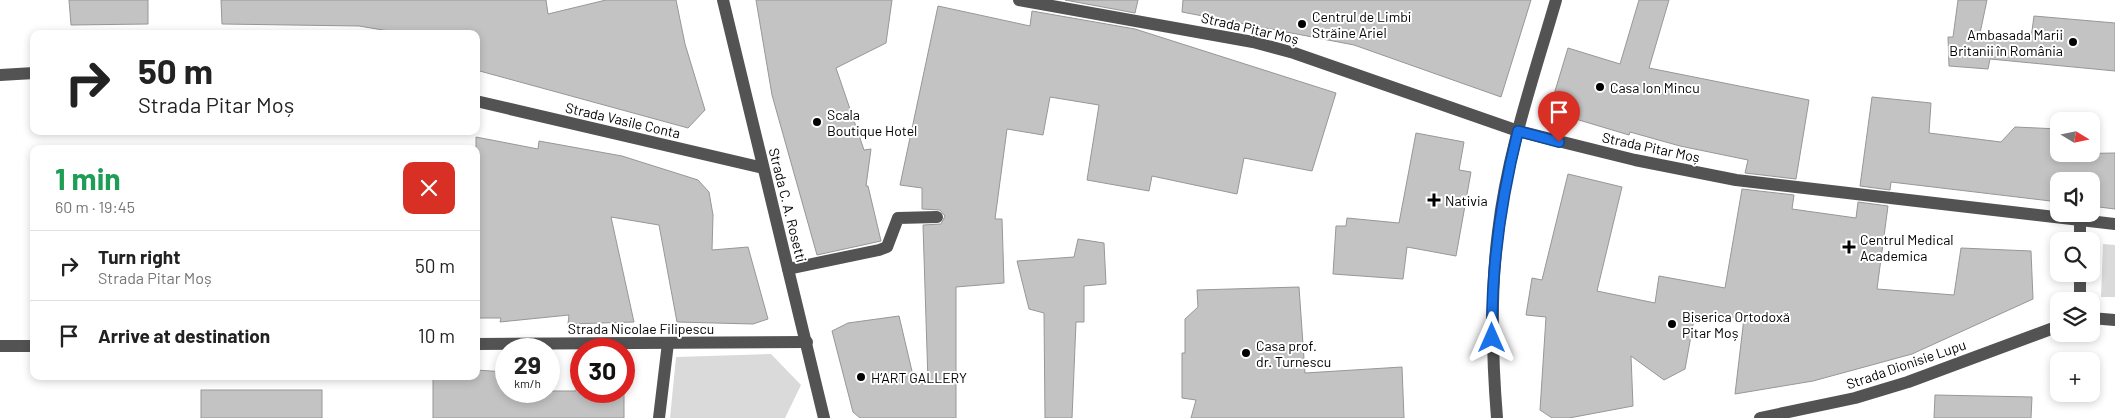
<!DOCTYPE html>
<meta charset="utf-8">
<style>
:root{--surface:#fff;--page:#f2f2f2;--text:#222;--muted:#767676;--line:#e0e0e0}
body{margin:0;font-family:Barlow,sans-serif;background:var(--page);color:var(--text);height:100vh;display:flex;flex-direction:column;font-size:19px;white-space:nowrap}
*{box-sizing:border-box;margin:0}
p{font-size:16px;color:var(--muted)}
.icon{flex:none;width:28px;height:28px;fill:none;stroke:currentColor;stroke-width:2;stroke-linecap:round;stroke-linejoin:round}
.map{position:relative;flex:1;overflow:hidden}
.side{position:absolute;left:30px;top:145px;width:450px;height:235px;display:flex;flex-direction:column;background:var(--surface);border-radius:10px;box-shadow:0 2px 8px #0003}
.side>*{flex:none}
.guide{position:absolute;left:30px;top:30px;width:450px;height:105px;border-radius:10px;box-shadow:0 2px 8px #0003;background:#fff;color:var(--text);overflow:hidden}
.needle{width:32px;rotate:100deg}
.tools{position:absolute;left:2050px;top:112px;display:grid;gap:10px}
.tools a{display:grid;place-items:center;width:50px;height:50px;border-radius:10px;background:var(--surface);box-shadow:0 2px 8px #0003;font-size:25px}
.speed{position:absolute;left:495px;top:338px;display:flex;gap:10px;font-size:25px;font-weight:700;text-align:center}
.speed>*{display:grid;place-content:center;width:65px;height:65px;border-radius:50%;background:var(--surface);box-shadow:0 2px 8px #0003;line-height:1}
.speed small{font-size:12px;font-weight:400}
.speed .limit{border:8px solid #d22;background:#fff;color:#111}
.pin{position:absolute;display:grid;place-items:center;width:42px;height:42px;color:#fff;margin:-51px -21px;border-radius:50% 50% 50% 0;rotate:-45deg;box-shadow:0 0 5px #0007}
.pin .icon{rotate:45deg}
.me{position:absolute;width:55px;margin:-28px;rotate:0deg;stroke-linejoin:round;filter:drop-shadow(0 0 4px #0008)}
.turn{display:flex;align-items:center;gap:18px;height:105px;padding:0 25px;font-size:22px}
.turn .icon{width:65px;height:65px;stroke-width:2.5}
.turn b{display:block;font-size:35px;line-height:42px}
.round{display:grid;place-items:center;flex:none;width:52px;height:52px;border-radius:10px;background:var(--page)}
.overview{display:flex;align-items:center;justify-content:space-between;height:85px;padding:0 25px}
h1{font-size:30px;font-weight:700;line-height:38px;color:#1e9e55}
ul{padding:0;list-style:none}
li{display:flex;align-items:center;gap:15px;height:70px;padding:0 25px;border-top:1px solid var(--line)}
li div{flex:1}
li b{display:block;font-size:19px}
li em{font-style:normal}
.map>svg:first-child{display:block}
</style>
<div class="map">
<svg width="2115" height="418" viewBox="0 0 2115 418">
<rect width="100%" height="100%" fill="#fff"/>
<g fill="#dadada">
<path d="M2103,244L2115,245V297H2101Z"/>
<path d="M771,354L801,385L785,418H670L676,357Z"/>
</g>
<g fill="#c3c3c3" stroke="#979797">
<path d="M69,0H148V24L71,25Z"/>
<path d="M221,0H546L548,14L606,0H676L685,44L705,110L688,128L476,70V34H407L359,26L222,24Z"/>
<path d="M756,0H892L886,43L836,68L864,150L871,149L866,186H868L881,241L817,255L772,95Z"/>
<path d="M1065,0H1138L1135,13Z"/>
<path d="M1183,0H1531L1501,97L1354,45L1182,12Z"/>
<path d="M1639,0H1669L1649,68L1809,100L1796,179L1745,173L1748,160L1680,146L1630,132L1629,135L1549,111L1568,48L1620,64Z"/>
<path d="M1958,0H1987L1979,38H2031L2034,16L2115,23V71L1990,59L1988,69L1949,66L1948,37H1953Z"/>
<path d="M938,6L1030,26L1032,11L1135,29L1336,93L1312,171L1244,158L1237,194L1152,176L1149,191L1087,180L1099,105L1050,97L1043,135L1007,129L995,219H1002L1004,283L956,287V418H860L853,412L832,331L848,323L899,316L915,384L928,382L923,225L941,224L945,216L940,210L922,209V188L900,185Z"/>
<path d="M1872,97L1931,103L1929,133L2001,142L2015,127L2059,129V154L2115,153V209L2091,206V181H2059V202L1891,182L1890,190L1860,186Z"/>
<path d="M1416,133L1464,142L1459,170L1471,172L1456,256L1407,247L1403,279L1333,274L1336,226H1346L1347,218L1399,223Z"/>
<path d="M476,137L538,149L539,141L622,156L698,180L709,192L713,215L712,250L748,247L768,319L753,324L677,322L659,225L611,217L634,322L568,324L569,315L500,322L501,318H476Z"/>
<path d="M1568,174L1622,187L1597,291L1655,303L1659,276L1725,288L1742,189L1794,195L1792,209L1856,218L1858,202L1888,206L1877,289L1954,295L1961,248L2031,251L2033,299L1912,354L1813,381L1735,394L1744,318L1695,314L1685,369L1664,380L1631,356L1633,406L1569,418H1552L1540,410L1546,317L1526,315L1532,278L1542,280Z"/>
<path d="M1078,239L1104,243L1106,284L1084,286V322H1076L1072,418H1045L1044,313L1029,309L1017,261L1074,257Z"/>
<path d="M1299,287L1305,373L1402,367L1404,418H1191L1196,400L1182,398V353H1185V319L1198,307L1197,290Z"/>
<path d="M476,370L506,372V391H576L578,371L581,372V391H624V374V418H433V376H476Z"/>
<rect x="201" y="390" width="121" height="28"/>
<path d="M1935,395L2032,397L2031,418H1934Z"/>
</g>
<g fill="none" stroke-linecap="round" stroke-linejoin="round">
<g stroke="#535353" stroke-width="12">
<path d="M723,0L824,418"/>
<path d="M1019,0L1253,42L1294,53L1518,131L1635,160L1736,180L2115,224"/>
<path d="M0,75L34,73"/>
<path d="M476,101L763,168"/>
<path d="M2080,241V222"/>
<path d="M788,269L879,250L887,247L898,218L937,217"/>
<path d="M2080,301V274"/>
<path d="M2091,318L2115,320"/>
<path d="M476,344L807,342"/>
<path d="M0,346H34"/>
<path d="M659,418L668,343"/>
<path d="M1497,418C1492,356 1490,294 1498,232C1507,153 1534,76 1556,0"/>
<path d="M1760,418L1855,398L1908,382L2059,326"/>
</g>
</g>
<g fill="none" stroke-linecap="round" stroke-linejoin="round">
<defs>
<path id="route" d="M1492,338C1491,267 1501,199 1518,131L1559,142"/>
</defs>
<use href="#route" stroke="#114b97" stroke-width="12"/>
<use href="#route" stroke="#1a73e8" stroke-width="9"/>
</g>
<g fill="#000" stroke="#fff" stroke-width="2">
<circle cx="1302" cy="24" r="5"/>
<circle cx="2073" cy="42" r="5"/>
<circle cx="1600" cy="87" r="5"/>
<circle cx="817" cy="122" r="5"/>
<path d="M1431.5 192.5h5v5h5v5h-5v5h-5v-5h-5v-5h5z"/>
<path d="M1846.5 239.5h5v5h5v5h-5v5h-5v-5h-5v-5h5z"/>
<circle cx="1672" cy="324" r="5"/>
<circle cx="1246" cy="353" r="5"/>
<circle cx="861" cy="377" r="5"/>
</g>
<g text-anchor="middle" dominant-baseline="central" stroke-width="4" stroke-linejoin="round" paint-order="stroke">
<g font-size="14" fill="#000" stroke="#fff" text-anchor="start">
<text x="1312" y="16">Centrul de Limbi<tspan x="1312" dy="16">Străine Ariel</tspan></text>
<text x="2063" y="34" text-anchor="end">Ambasada Marii<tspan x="2063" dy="16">Britanii în România</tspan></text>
<text x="1610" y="87">Casa Ion Mincu</text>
<text x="827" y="114">Scala<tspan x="827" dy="16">Boutique Hotel</tspan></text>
<text x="1445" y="200">Nativia</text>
<text x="1860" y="239">Centrul Medical<tspan x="1860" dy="16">Academica</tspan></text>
<text x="1682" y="316">Biserica Ortodoxă<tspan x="1682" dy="16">Pitar Moș</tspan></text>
<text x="1256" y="345">Casa prof.<tspan x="1256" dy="16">dr. Turnescu</tspan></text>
<text x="871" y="377">H’ART GALLERY</text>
</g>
<g font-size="14" fill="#000" stroke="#fff">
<text transform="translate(1250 28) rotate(13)">Strada Pitar Moș</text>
<text transform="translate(623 120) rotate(13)">Strada Vasile Conta</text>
<text transform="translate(1651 147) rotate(12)">Strada Pitar Moș</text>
<text transform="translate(788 205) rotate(76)">Strada C. A. Rosetti</text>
<text x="641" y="328">Strada Nicolae Filipescu</text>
<text transform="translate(1906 364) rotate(-19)">Strada Dionisie Lupu</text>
</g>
</g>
</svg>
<div class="tools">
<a><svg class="needle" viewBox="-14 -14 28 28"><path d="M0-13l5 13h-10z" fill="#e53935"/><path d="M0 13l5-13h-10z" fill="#767676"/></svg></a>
<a><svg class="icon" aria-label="sound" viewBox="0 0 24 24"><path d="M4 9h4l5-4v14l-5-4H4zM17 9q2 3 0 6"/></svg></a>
<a><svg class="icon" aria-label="search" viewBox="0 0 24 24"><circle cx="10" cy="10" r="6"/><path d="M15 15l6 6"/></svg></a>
<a><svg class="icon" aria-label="layers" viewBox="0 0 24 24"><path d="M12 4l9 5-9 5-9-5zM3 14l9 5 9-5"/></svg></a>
<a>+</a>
</div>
<div class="speed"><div>29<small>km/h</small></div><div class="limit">30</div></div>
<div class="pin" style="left:1559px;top:142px;background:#d93025"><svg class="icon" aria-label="arrive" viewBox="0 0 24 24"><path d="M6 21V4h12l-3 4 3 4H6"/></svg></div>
<svg class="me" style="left:1492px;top:338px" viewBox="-20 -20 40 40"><path d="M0-17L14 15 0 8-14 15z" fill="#1a73e8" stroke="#fff" stroke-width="4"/></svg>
<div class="guide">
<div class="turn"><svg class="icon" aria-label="right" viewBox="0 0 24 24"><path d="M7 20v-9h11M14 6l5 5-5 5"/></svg><div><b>50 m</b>Strada Pitar Moș</div></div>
</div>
<section class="side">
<div class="overview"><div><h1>1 min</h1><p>60 m · 19:45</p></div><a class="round" style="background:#d93025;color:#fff"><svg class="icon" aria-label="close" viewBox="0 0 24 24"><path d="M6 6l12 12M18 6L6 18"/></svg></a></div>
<ul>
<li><svg class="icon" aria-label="right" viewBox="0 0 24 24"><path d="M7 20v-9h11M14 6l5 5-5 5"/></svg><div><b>Turn right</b><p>Strada Pitar Moș</p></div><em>50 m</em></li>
<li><svg class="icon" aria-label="arrive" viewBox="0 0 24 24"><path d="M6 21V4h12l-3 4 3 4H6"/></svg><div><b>Arrive at destination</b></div><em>10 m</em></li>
</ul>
</section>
</div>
